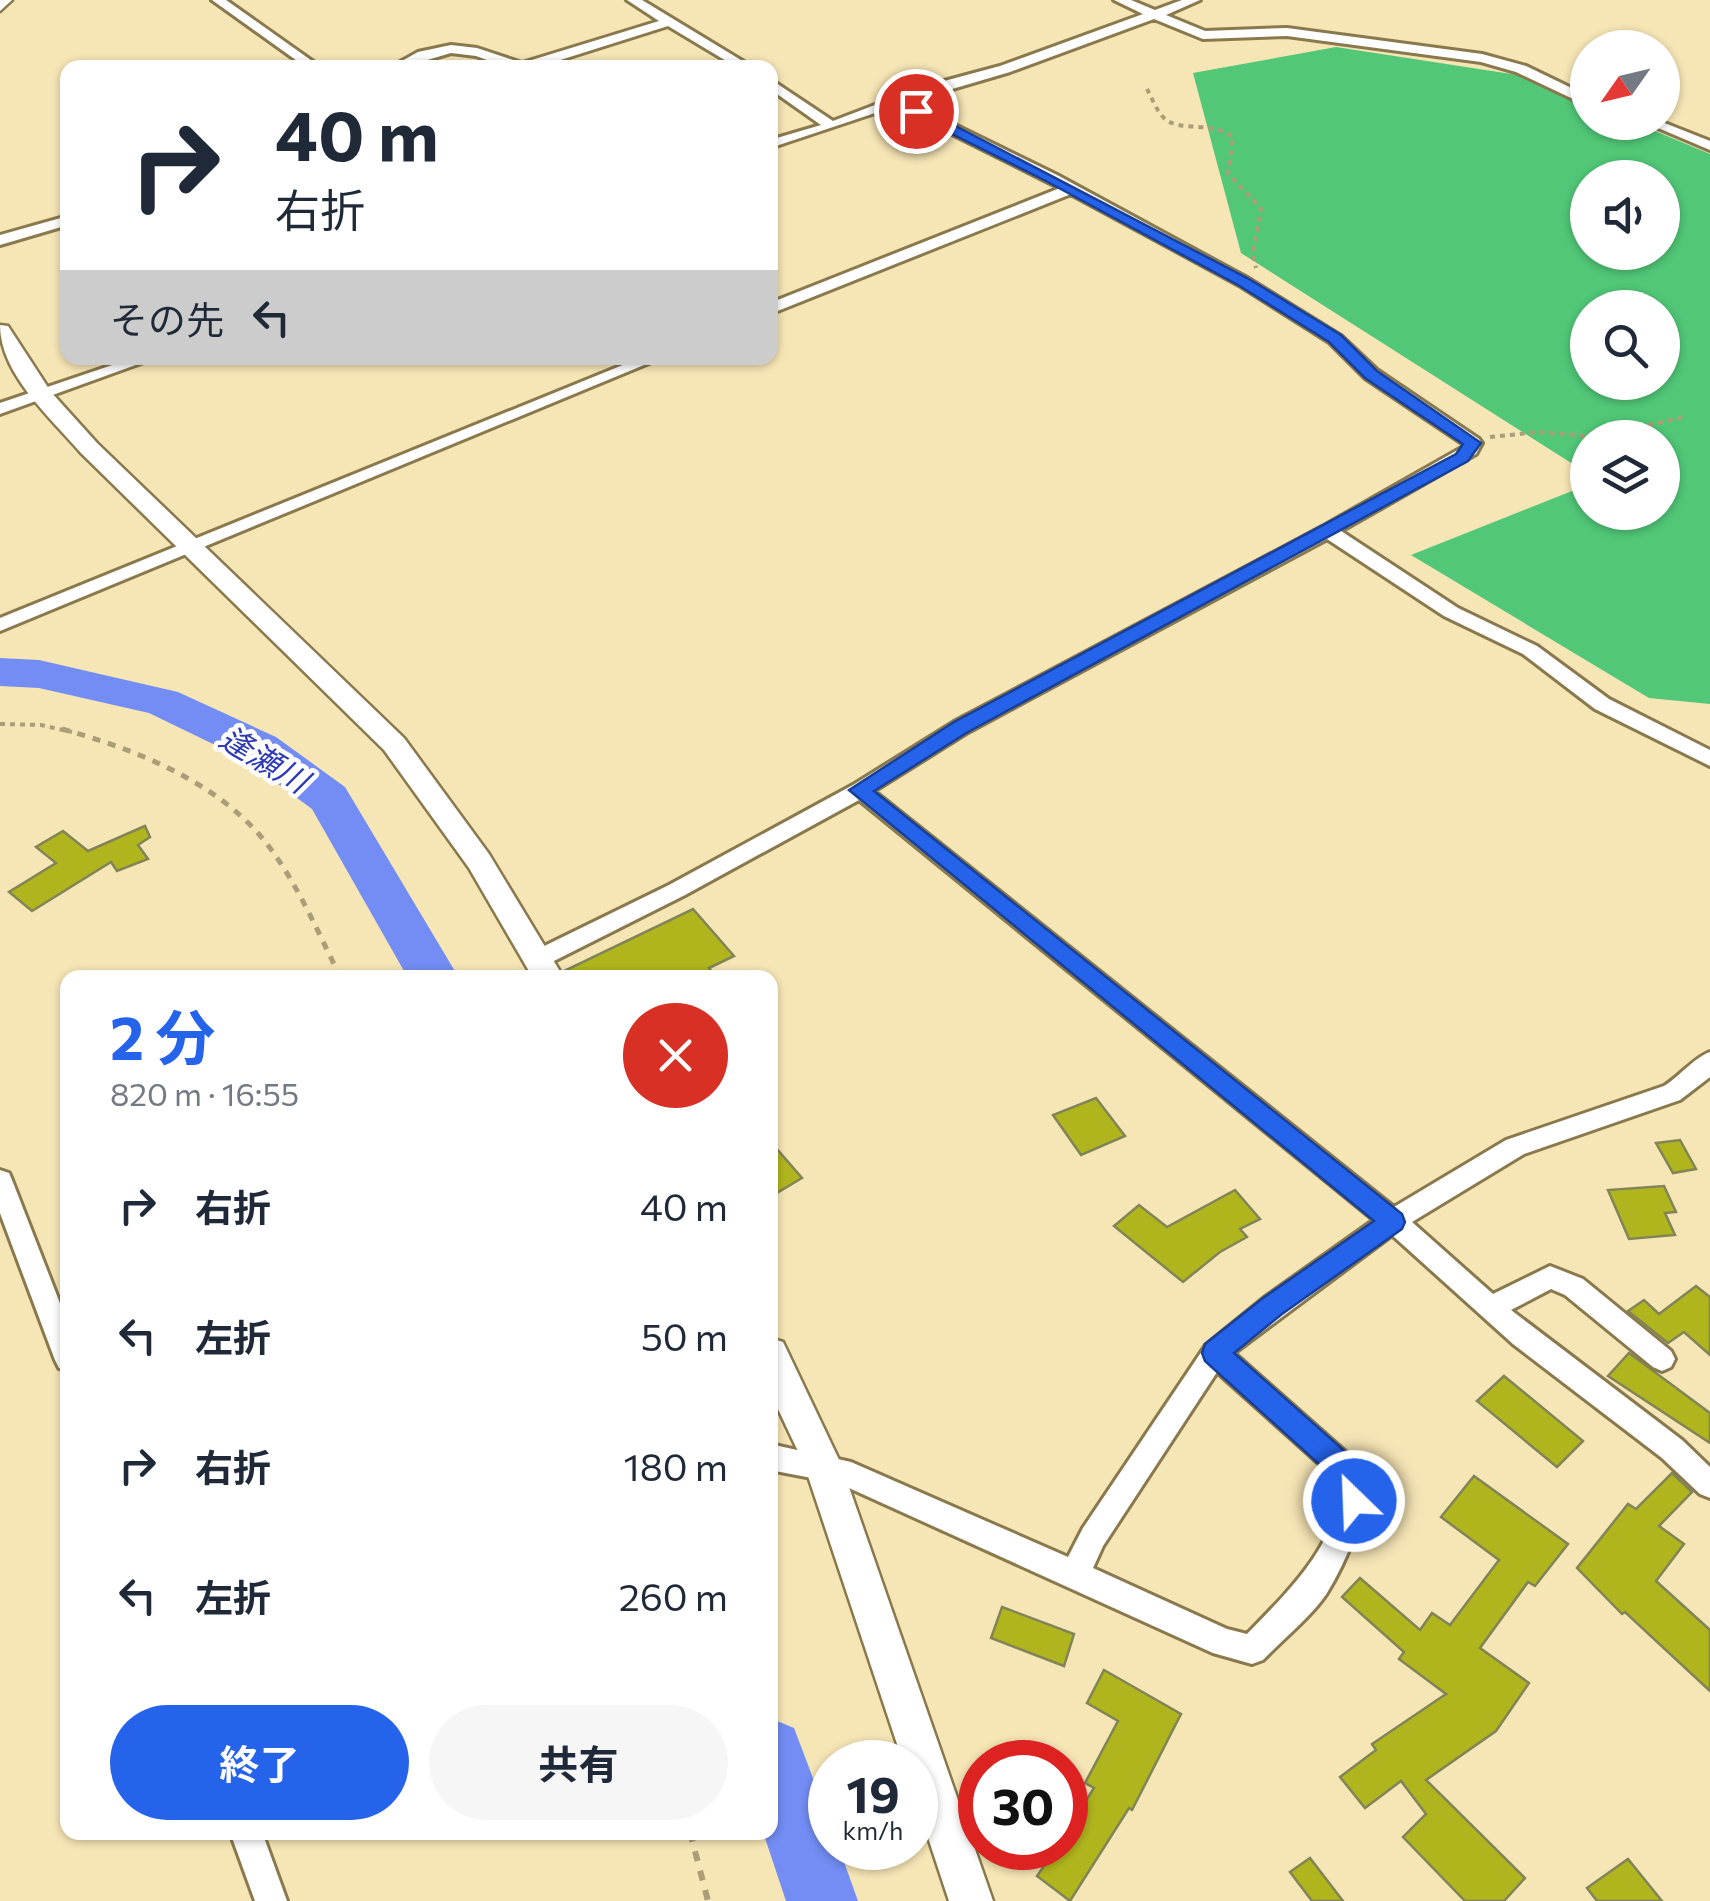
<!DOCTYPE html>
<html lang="ja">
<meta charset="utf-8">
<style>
:root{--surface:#fff;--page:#f6f6f7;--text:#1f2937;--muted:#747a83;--accent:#2563eb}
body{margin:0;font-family:Commissioner,"Noto Sans JP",sans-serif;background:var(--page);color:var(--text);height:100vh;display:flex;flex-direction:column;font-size:38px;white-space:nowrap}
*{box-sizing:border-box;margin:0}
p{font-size:32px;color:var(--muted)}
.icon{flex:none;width:55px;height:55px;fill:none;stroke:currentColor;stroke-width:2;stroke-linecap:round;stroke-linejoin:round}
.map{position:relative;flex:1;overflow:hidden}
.details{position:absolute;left:60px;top:970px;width:718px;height:870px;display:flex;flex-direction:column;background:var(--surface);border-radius:20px;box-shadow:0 2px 8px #0004}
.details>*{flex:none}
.guide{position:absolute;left:60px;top:60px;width:718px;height:305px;border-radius:20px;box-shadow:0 2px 8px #0004;background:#fff;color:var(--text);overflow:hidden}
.needle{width:65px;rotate:236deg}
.buttons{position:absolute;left:1570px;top:30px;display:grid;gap:20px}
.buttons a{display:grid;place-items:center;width:110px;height:110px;border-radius:50%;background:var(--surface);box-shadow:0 2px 8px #0004;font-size:50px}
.speed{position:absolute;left:808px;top:1740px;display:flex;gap:20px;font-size:50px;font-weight:700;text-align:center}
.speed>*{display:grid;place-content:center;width:130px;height:130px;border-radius:50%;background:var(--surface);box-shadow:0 2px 8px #0004;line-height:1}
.speed small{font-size:25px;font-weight:400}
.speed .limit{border:15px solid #d22;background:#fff;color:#111}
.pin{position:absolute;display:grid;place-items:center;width:85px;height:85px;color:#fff;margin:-42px;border:5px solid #fff;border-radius:50%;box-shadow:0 2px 10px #0007}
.me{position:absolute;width:110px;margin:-55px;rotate:336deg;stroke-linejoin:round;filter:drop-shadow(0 0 8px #0008)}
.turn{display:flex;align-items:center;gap:35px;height:210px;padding:0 50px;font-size:45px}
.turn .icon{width:130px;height:130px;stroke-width:2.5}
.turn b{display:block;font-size:70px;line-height:85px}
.then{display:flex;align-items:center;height:95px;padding:0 50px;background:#0003;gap:20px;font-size:38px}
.round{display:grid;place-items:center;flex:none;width:105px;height:105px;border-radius:52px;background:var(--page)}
.summary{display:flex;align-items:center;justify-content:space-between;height:170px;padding:0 50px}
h1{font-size:60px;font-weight:700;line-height:75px;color:var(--accent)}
.cta{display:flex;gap:20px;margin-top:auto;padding:20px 50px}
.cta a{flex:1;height:115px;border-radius:60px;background:var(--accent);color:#fff;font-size:40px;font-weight:700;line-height:115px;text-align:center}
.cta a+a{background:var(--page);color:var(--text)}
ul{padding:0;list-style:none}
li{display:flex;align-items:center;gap:30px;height:130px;padding:0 50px}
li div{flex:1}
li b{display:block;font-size:38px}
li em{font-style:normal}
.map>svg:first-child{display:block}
</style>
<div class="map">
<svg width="1710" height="1901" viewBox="0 0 1710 1901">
<rect width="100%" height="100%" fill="#f6e5b5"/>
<path fill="#51c777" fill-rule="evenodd" d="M1336,47L1531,77L1587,101L1588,122L1636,123L1710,154V704L1649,698L1411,555L1587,485L1588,512H1662V438H1588L1587,473L1241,253L1193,73ZM1588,178H1662V252H1588ZM1588,308H1662V382H1588Z"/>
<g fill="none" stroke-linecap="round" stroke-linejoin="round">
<g fill="#738df5" fill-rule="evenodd">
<path d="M0,658L39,660L178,692L276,737L345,787L459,978H408L312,809L244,759L149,713L39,688L0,686Z"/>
<path d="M770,1718L794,1728L830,1823V1848H839L858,1901H786L763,1832H770Z"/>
</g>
</g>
<g fill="#b1b51d" stroke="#818456" stroke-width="2.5">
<path d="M145,826L150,837L138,845L148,859L117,871L111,862L32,911L9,892L56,863L36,847L63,831L88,851Z"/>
<path d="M693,909L734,956L709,968L717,978H568L564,971Z"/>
<path d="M1096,1098L1125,1136L1081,1155L1053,1115Z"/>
<path d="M1680,1140L1696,1169L1673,1173L1656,1143Z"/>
<path d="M770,1141L802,1178L770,1197Z"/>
<path d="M1664,1186L1676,1212L1665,1213L1675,1235L1629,1239L1608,1190Z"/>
<path d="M1235,1190L1260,1219L1240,1229L1247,1237L1220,1252L1183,1282L1114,1226L1139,1205L1167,1227Z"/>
<path d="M1696,1286L1710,1297V1355L1684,1332L1668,1343L1628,1311L1644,1300L1659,1314Z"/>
<path d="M1629,1353L1710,1413V1443L1608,1376Z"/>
<path d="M1504,1376L1583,1441L1557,1467L1477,1401Z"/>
<path d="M1672,1473L1692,1492L1659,1526L1684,1544L1656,1581L1710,1630V1691L1625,1612L1622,1614L1577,1568L1628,1504L1636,1509Z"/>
<path d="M1474,1476L1568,1544L1535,1586L1528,1582L1480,1648L1529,1683L1496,1731L1426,1780L1525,1878L1504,1901H1465L1403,1837L1426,1814L1401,1781L1365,1808L1340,1777L1376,1750L1372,1744L1446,1694L1399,1659L1404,1652L1342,1597L1360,1578L1420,1630L1432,1613L1450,1625L1499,1560L1441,1517Z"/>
<path d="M1002,1607L1074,1634L1064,1666L991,1638Z"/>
<path d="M1104,1670L1181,1714L1132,1810L1129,1808L1070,1901L1037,1876L1044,1866L1007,1848H1065V1833L1094,1788L1085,1783L1118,1721L1087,1703Z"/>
<path d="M1310,1858L1343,1901H1312L1290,1872Z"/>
<path d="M1628,1859L1662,1901H1597L1587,1888Z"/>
</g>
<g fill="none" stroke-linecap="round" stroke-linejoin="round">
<defs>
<g id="minor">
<path d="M212,0H226L322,68H307Z"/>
<path d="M627,0H642L754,68H738L668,26L535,68H509L476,56L451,53L407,66L400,62L418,52L451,45L477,48L522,63L659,21Z"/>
<path d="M1114,0H1131L1155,10L1182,0H1200L1166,15L1205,31L1287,28L1482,54L1526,66L1588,96V106L1516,72L1481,62L1287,36L1203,39L1154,19L1010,72L908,102L1057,175L1249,279L1341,336L1377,370L1479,439L1482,443L1476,454L1341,531L1458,608L1537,646L1609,699L1710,750V766L1595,709L1523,654L1444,616L1327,539L968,732L874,791L1394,1207L1506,1140L1664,1086C1679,1077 1695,1057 1710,1052V1077L1680,1100L1524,1154L1412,1222L1493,1294L1550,1266L1583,1279L1671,1351L1675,1359L1671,1367L1662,1371L1653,1367L1565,1295L1551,1289L1511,1310L1682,1440L1710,1467V1498L1700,1494L1662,1458L1513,1344L1392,1235L1234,1353L1366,1470C1377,1495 1342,1569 1327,1593C1311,1617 1283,1639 1263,1660L1252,1664L1213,1653L838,1483L770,1470V1444L851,1462L1068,1557L1083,1528L1206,1345L1264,1298L1374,1220L859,800L685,895L546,965H530L527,959L530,953L669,885L853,785L954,722L1322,527L1463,447L1462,443L1365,378L1329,342L1239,285L1071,194L770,314V303L1060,188L896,106L770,148V140L821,125L770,89V79L833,121L922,87L1000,66L1143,14ZM1217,1372L1342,1484C1336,1546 1288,1592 1247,1634L1227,1629L1093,1568L1103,1546Z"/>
<path d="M1644,122H1662L1710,141V150Z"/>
<path d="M68,216V225L0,245V235Z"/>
<path d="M133,358H155L0,414V403Z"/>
<path d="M640,358H661L0,631V618Z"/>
<path d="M0,1170L9,1173L12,1180L68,1324V1371L59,1368L55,1360L0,1213Z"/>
<path d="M230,1832H262L287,1901H255Z"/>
</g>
<g id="tertiary">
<path d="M0,0H12L0,11Z"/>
<path d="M0,325L8,326L51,392L97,443L404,738L489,854L564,978H533L469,868L384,750L81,453C50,417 0,374 0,325Z"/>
<path d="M770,1338L783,1342L841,1464L993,1901H949L915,1798V1762H903L804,1464L770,1392Z"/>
</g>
</defs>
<use href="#minor" stroke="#89794d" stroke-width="6"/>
<use href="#tertiary" stroke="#89794d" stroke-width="5"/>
<g stroke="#aa9d78" stroke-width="4" stroke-dasharray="5 5" stroke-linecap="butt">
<path d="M1147,89C1152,98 1156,110 1164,118C1180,133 1211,120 1233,137L1228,174L1261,208L1253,254L1256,268"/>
<path d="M1490,437L1538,432L1597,437L1683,417"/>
<path d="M0,724L41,725L72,732"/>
</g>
<path stroke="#aa9d78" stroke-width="5" stroke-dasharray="8 8" stroke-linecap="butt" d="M62,729C131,748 208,778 257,832C294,874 316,929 341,978"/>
<path stroke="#aa9d78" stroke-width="6" stroke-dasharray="10 10" stroke-linecap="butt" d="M690,1832L708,1901"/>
<use href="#minor" fill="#fff" fill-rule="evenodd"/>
<use href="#tertiary" fill="#fff" fill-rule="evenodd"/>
</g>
<path fill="#2563eb" stroke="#184099" stroke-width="2.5" d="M912,108H921L1249,279L1341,335L1377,371L1481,443L1468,461L968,732L874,791L1402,1214L1405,1222L1402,1229L1282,1314L1234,1353L1366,1470C1372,1483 1370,1497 1364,1511L1354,1514L1343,1511L1339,1501L1341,1484L1205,1361L1202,1353L1205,1344L1263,1298L1374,1221L849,790L954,722L1456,454L1463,444L1365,378L1329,342L1238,285L1046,181L912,114Z"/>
<g text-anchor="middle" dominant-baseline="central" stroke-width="9" stroke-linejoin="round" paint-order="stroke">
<g font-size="32" font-style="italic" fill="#2f3bb3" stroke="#fff">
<text transform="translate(265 758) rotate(31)">逢瀬川</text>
</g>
</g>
</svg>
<div class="buttons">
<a><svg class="needle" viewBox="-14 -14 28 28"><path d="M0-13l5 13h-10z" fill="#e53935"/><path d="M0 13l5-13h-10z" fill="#747a83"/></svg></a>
<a><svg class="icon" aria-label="sound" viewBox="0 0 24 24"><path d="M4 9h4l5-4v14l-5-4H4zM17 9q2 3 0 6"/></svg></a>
<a><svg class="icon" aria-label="search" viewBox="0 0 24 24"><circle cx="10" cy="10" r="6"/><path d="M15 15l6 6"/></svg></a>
<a><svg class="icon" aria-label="layers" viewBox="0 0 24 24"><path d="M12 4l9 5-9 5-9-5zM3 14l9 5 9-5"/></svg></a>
</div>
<div class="speed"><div>19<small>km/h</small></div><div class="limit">30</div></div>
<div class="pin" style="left:916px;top:111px;background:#d93025"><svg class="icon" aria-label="arrive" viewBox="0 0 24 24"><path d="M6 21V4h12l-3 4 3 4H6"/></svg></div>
<svg class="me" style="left:1354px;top:1501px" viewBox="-20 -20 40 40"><circle r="17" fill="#2563eb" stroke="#fff" stroke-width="3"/><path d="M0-11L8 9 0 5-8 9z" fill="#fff"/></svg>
<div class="guide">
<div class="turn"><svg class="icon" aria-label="right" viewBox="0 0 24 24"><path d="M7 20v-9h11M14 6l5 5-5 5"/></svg><div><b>40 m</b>右折</div></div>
<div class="then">その先<svg class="icon" aria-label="left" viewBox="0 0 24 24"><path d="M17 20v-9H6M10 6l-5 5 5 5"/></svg></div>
</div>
<section class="details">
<div class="summary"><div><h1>2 分</h1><p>820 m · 16:55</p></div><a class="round" style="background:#d93025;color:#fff"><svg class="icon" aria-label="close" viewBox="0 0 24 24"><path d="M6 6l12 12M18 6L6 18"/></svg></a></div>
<ul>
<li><svg class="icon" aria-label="right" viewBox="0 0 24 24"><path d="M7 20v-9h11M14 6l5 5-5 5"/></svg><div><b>右折</b></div><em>40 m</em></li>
<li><svg class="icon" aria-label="left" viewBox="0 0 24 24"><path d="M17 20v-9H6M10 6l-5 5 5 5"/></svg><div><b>左折</b></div><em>50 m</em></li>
<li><svg class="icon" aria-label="right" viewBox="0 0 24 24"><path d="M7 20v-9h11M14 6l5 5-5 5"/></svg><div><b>右折</b></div><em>180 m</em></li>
<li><svg class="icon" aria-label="left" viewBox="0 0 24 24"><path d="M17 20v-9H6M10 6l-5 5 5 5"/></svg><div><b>左折</b></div><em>260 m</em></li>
</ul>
<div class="cta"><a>終了</a><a>共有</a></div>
</section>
</div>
